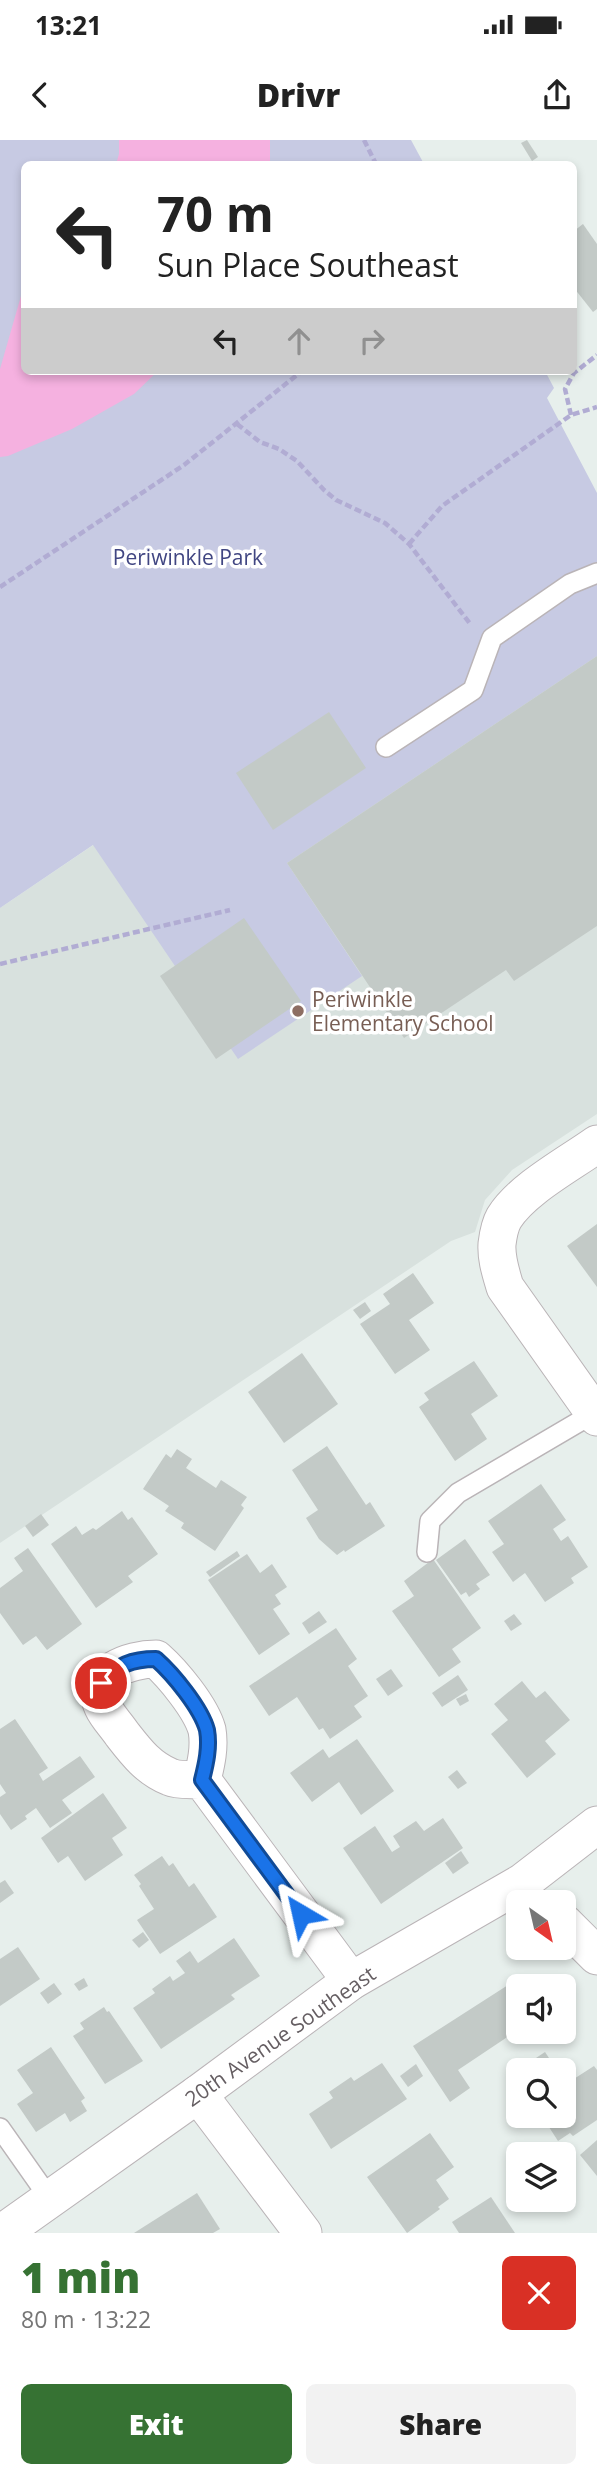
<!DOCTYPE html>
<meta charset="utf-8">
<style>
:root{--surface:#fff;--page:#f2f2f2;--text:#222;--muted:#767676;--accent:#367233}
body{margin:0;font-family:"Open Sans",sans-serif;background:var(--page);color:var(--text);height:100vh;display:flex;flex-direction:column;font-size:26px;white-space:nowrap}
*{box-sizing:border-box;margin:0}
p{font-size:23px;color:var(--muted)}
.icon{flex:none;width:38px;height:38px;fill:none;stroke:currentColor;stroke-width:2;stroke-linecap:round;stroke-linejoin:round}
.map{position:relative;height:2093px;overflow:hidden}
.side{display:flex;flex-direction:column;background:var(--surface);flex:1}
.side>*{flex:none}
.guide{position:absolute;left:21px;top:21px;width:556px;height:214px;border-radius:10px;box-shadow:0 4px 10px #0003;background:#fff;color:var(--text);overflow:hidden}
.needle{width:46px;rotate:146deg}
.controls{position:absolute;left:506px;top:1750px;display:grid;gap:14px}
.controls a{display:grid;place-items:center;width:70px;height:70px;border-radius:10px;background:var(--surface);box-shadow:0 4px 10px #0003;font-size:35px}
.pin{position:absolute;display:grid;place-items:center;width:60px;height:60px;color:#fff;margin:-30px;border:4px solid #fff;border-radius:50%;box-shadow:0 2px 7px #0007}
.me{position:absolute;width:77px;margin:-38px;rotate:324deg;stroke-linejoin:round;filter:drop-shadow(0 0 5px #0008)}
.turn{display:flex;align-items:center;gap:24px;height:147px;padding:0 21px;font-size:32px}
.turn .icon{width:91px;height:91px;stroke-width:2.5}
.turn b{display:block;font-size:49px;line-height:60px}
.lanes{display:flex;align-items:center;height:66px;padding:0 21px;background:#0003;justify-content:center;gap:35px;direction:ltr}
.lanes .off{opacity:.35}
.round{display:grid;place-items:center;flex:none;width:74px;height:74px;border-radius:10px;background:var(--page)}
.summary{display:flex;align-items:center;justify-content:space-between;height:119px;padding:0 21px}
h1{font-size:42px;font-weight:800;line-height:52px;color:var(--accent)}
.cta{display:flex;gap:14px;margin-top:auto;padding:14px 21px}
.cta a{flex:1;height:80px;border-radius:10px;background:var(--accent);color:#fff;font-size:28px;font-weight:800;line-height:80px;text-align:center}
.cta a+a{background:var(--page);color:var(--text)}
.status{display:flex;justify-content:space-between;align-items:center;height:49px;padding:0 35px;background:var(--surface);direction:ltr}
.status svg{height:19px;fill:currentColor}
header{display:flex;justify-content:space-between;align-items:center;height:91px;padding:0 21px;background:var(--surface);font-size:32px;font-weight:800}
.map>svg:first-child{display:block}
</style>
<div class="status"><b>13:21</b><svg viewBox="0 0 49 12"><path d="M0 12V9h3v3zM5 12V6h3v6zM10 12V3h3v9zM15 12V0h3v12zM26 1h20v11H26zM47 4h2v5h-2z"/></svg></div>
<header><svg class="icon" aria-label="back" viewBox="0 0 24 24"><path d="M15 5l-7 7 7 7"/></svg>Drivr<svg class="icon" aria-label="share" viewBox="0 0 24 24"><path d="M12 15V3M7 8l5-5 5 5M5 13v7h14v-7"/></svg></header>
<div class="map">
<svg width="597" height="2093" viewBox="0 0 597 2093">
<rect width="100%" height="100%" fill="#e7efec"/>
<path fill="#d8e1de" d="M597,365V974L512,1030L485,1060L475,1092L451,1101L0,1403V768Z"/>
<path fill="#c7cae3" d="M0,0H411L424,24H24V231H545L554,248L547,258L597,353V516L287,723L362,836L238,919L93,705L0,768Z"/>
<g fill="#f5b1e0">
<path d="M119,0H270V24H116L119,14Z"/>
<path d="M24,152V231H158L134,254L72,289L8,316L0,317V229L21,156Z"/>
</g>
<g fill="#c3cac7">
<path d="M527,0L538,17L532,21L521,3Z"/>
<path d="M583,84L597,104V169L593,172L574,148V91Z"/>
<path d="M597,516V786L514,841L506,830L404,898L287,723Z"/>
<path d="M329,572L366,628L273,690L236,633Z"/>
<path d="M244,778L301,861L216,919L160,836Z"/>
<path d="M597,1084V1147L567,1106Z"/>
<path d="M413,1133L434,1163L409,1180L430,1210L395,1234L360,1184L390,1164L383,1154Z"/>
<path d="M365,1162L371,1171L360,1179L353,1170Z"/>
<path d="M302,1213L338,1264L284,1303L248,1252Z"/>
<path d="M474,1221L498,1256L471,1274L487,1299L455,1321L419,1267L429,1260L424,1253Z"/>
<path d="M327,1306L366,1365L370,1362L385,1386L345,1412L344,1410L337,1415L319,1399L306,1378L318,1370L292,1330Z"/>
<path d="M177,1309L192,1319L186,1328L216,1348L221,1340L247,1357L241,1365L244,1368L215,1411L181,1388L184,1383L165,1371L169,1366L143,1349L166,1314L171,1318Z"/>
<path d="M541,1344L566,1380L553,1389L561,1401L568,1396L588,1427L571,1438L574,1443L545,1462L525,1433L513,1442L492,1412L504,1404L488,1381Z"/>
<path d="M122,1371L128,1380L132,1377L158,1414L128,1436L133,1442L96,1468L51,1404L76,1386L82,1395L93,1388L96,1390Z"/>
<path d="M41,1374L49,1385L33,1397L25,1386Z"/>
<path d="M465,1399L490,1435L476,1444L480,1449L469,1457L466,1452L461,1455L436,1420Z"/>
<path d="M28,1408L82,1484L47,1510L36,1496L23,1505L0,1473V1448L23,1431L14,1418Z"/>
<path d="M237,1411L240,1416L210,1437L206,1432Z"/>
<path d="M247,1414L260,1433L272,1424L287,1447L275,1455L281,1464L273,1469L290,1494L259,1515L208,1440Z"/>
<path d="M433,1419L481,1488L452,1509L461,1522L439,1537L392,1471L414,1456L404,1441Z"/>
<path d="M319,1471L327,1482L309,1494L302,1483Z"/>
<path d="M514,1474L522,1484L511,1491L504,1481Z"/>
<path d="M336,1488L357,1519L348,1526L368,1556L354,1566L362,1577L330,1599L323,1588L319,1590L297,1557L269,1576L249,1546Z"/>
<path d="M391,1529L403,1546L388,1556L376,1539Z"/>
<path d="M458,1535L468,1550L442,1567L432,1553Z"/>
<path d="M522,1541L536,1558L545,1551L570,1580L545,1601L556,1614L527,1638L491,1594L508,1580L494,1564Z"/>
<path d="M466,1554L469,1561L460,1566L456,1559Z"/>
<path d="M15,1579L48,1628L39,1634L43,1641L80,1616L95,1637L62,1660L72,1673L50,1688L36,1668L25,1676L27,1679L11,1690L0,1674V1657L6,1653L0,1644V1589Z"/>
<path d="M357,1599L394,1651L361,1675L339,1642L312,1662L290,1633L323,1609L329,1618Z"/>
<path d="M457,1630L467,1643L458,1649L448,1637Z"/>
<path d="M103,1653L127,1688L112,1698L123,1715L85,1741L68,1716L58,1723L41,1698Z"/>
<path d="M443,1678L463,1708L381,1764L343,1708L375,1686L392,1712L400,1707L393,1696L416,1681L424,1691Z"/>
<path d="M461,1711L469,1723L453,1734L445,1723Z"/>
<path d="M162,1716L169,1726L173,1723L189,1747L194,1743L217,1777L160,1814L137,1780L154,1769L139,1746L141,1744L134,1735Z"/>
<path d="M5,1740L14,1753L0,1763V1743Z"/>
<path d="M143,1792L149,1800L139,1808L132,1800Z"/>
<path d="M234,1798L260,1836L231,1855L235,1859L161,1909L133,1868L155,1853L152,1849L170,1836L173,1841L185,1833L176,1821L190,1811L198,1823Z"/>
<path d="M18,1807L40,1839L0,1866V1819Z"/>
<path d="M84,1838L88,1846L79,1851L74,1844Z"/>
<path d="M516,1840L521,1846H518V1890L458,1930L470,1948L450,1962L413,1906Z"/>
<path d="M54,1843L62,1854L48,1864L40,1853Z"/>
<path d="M104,1867L107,1872L109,1871L143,1921L105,1944L73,1896L84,1889L80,1883Z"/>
<path d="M51,1907L85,1958L81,1961L87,1971L70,1982L65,1973L36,1992L17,1964L33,1953L17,1930Z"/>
<path d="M545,1912L557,1930H518Z"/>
<path d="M382,1923L407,1959L331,2009L309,1974L333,1958L329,1952L351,1937L354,1941Z"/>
<path d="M416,1924L423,1936L408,1947L400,1936Z"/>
<path d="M594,1926L597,1930V1980L573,1996L570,1993L558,2001L547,1984L543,1986L536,1976H564V1940L566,1944Z"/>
<path d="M430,1993L454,2027L436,2040L449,2059L438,2067L440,2069L407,2093L367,2037Z"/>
<path d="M597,2000V2036L580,2015Z"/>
<path d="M197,2053L220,2089L213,2093H134Z"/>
<path d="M491,2057L515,2093H459L452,2082Z"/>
</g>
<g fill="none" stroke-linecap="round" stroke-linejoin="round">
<defs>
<g id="service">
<path d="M386,607L473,550L492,498L570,444L597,433"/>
<path d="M427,1412L430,1381L458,1353L594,1273"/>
<path d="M0,1988L50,2059"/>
</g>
<g id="minor">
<path d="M597,1004C569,1024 522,1049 504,1078C500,1085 498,1096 497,1104C496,1119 501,1133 505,1147L597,1277"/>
<path d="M202,1640C192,1639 179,1641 170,1637C148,1628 136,1612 122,1594C116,1585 107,1576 103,1567C87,1533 130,1519 156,1519C173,1534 201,1568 207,1590C210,1607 206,1624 202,1640L351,1841"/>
<path d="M564,1783L597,1816"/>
<path d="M198,1954L303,2093"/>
<path d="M2,2093L198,1954L351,1841L523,1742L597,1685"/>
</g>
</defs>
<use href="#service" stroke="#bab4b7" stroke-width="22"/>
<use href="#minor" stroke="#bab4b7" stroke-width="39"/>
<g stroke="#b1acd3" stroke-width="4.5" stroke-dasharray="7 3.5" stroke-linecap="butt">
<path d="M364,0L376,24"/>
<path d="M571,275L565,249L574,233L597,215"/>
<path d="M237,284L260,302L279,309L297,321L324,350L336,360L385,383L409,404L471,485"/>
<path d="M409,404L442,366L571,275L597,267"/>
<path d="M0,447L184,325L302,231"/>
<path d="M0,824L230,770"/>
</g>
<use href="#service" stroke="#fff" stroke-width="19"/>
<use href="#minor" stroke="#fff" stroke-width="37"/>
</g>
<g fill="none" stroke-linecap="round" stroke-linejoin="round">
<defs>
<path id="route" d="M101,1543C117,1525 132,1519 156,1519C173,1534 201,1568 207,1590C210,1607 206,1624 202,1640L301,1774"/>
</defs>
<use href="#route" stroke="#114b97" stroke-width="18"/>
<use href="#route" stroke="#1a73e8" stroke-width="12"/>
</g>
<circle fill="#8d6e63" stroke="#fff" stroke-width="2.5" cx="298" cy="871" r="7"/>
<g text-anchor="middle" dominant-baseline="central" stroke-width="7" stroke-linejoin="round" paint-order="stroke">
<g font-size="21" fill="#414682" stroke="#fff">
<text x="188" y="417">Periwinkle Park</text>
</g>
<g font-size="21" fill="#785e54" stroke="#fff" text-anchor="start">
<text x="312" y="859">Periwinkle<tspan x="312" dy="24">Elementary School</tspan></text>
</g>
<g font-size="21" fill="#655e62" stroke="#fff">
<text transform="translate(280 1896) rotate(-35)">20th Avenue Southeast</text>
</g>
</g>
</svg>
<div class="controls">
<a><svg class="needle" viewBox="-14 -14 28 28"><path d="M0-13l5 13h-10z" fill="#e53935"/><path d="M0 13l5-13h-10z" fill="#767676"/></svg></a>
<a><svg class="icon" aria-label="sound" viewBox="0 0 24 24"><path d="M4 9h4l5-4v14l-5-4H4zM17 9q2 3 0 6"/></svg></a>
<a><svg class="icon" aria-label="search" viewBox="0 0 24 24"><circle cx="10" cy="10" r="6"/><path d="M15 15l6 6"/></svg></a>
<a><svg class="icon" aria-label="layers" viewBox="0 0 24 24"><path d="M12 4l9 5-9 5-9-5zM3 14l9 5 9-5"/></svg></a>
</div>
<div class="pin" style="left:101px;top:1543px;background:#d93025"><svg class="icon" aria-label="arrive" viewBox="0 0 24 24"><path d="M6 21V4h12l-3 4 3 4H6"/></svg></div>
<svg class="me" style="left:301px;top:1774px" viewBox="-20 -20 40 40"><path d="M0-17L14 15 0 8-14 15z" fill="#1a73e8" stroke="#fff" stroke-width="4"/></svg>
<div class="guide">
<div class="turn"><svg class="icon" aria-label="left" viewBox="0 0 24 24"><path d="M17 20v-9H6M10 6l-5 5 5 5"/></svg><div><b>70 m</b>Sun Place Southeast</div></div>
<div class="lanes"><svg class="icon" aria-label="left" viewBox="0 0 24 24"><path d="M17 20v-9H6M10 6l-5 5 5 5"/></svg><svg class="icon off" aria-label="ahead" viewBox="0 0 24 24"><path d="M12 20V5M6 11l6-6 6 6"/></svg><svg class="icon off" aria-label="right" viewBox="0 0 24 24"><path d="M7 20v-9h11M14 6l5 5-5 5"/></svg></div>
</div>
</div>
<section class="side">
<div class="summary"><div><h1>1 min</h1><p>80 m · 13:22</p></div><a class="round" style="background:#d93025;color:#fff"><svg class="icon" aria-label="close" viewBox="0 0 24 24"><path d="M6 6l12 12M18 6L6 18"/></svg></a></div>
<div class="cta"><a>Exit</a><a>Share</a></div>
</section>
